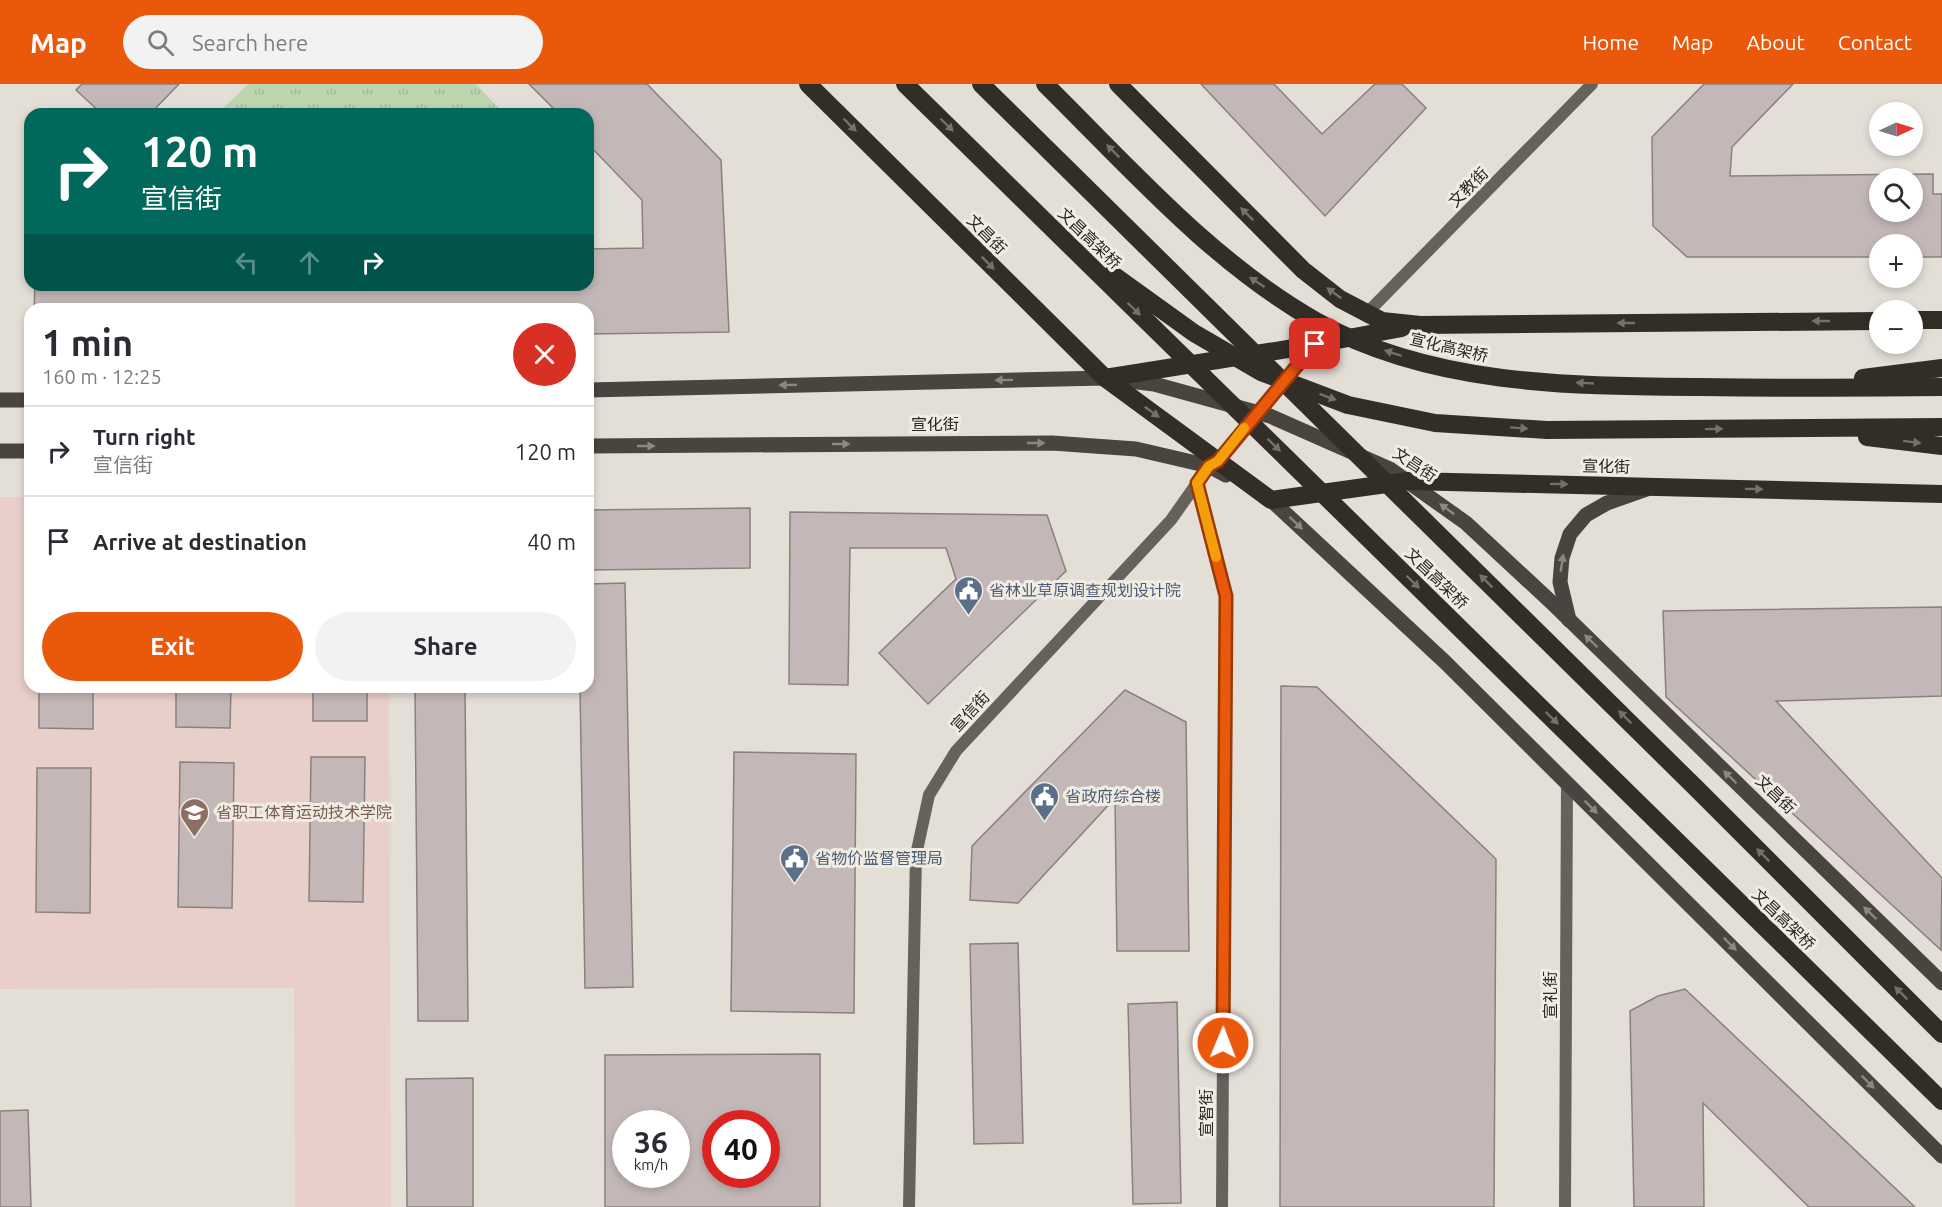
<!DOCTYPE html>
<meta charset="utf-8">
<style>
:root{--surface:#fff;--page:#f2f2f3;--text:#2b2b33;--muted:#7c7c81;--line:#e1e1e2;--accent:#ea580c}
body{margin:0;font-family:Ubuntu,"Noto Sans SC",sans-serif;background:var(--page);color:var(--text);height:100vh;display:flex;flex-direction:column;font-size:22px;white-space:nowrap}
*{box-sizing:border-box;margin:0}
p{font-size:20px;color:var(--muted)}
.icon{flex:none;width:33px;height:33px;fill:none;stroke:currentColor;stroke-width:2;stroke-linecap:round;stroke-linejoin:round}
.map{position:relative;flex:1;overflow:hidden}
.panel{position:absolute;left:24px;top:219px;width:570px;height:390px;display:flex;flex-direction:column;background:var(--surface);border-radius:18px;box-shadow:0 3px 9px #0003}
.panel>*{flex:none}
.banner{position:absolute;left:24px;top:24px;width:570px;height:183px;border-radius:18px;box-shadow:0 3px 9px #0003;background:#00695c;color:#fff;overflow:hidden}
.needle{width:39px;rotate:86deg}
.buttons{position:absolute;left:1869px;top:18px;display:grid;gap:12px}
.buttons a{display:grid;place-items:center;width:54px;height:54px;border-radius:50%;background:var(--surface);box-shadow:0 3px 9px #0003;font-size:30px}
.speed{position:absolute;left:612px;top:1026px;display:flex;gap:12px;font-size:30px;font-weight:700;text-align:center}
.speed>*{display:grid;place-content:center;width:78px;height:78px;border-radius:50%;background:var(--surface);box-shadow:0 3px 9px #0003;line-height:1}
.speed small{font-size:15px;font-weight:400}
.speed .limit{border:9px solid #d22;background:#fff;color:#111}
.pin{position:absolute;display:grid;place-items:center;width:51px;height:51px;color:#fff;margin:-26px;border-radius:12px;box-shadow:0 3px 9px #0006}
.me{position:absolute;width:66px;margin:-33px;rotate:1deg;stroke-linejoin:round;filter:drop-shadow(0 0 4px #0008)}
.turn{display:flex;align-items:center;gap:21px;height:126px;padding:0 18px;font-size:27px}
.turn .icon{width:78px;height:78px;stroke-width:2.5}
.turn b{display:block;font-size:42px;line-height:51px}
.lanes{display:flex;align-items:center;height:57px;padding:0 18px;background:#0003;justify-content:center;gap:30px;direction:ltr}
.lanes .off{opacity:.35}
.round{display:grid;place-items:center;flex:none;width:63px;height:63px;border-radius:32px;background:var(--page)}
.head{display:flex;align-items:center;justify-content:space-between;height:102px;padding:0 18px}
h1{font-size:36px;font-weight:700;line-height:45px}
.cta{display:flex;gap:12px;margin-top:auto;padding:12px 18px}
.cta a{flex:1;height:69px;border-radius:36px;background:var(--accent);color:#fff;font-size:24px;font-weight:700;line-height:69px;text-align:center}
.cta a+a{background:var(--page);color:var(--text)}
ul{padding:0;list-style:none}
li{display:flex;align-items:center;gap:18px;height:90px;padding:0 18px;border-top:2px solid var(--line)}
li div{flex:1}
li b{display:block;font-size:22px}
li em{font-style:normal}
header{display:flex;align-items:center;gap:36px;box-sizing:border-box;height:84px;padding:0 30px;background:var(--accent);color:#fff}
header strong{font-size:28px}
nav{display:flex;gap:33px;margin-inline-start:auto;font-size:21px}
.search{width:420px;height:54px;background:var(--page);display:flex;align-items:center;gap:15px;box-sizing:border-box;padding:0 21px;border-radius:33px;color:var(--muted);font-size:22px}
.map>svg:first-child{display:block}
</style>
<header>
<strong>Map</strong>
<div class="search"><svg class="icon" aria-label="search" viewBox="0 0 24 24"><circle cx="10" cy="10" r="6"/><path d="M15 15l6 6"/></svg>Search here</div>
<nav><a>Home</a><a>Map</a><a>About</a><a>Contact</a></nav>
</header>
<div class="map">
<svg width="1942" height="1123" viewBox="0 0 1942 1123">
<defs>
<pattern id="park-tufts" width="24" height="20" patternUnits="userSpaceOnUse" patternTransform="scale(1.5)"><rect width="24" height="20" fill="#bed6b0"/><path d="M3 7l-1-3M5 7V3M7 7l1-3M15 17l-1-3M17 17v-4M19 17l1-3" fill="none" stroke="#a3b897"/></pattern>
</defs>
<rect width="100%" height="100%" fill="#e3ded6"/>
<path fill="#e9cfca" d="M0,413H30V603H389L391,1123H295L294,904L0,905Z"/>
<path fill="url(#park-tufts)" d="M248,0H476L504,30H217Z"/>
<g fill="#c3b8b7" stroke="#8a807f" stroke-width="1.5" fill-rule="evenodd">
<path d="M82,0H179L150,30H102L76,6Z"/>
<path d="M529,0H647L721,76L729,248L588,250V225H34L35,201H588V165L643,164L642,116L588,60V30H559Z"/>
<path d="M1201,0H1274L1322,50L1375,0H1402L1426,24L1325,132Z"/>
<path d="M1704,0H1793L1732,63L1730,92L1933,90V110H1942V173H1912V160H1880V173H1687L1653,142L1652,53ZM1880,94H1912V128H1880Z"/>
<path d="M750,424V484L588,486V426Z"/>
<path d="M26,428H30V475H28Z"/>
<path d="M790,428L1047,431L1066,487L928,620L879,569L956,495L946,464H850L848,601L789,600Z"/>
<path d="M625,499L633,903L585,904L580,603H588V500Z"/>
<path d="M1942,523V612L1776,617L1942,794L1941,866L1666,613L1663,527Z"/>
<path d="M1281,602L1317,603L1496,775L1494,1123H1280Z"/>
<path d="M39,603H93V645L39,644Z"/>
<path d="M176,603H231L230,644L176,643Z"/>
<rect x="313" y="603" width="54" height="34"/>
<path d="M415,603H465L468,937H418Z"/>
<path d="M1125,606L1186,638L1189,867H1117L1115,714L1018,819L970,816L972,762Z"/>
<path d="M734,668L856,670L854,929L731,927Z"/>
<path d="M311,673H365L363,818L309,817Z"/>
<path d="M180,678L234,679L232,824L178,823Z"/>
<path d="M37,684H91L90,829L36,828Z"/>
<path d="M1018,859L1023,1059L974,1060L970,860Z"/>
<path d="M1685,905L1915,1123H1809L1703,1019L1704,1123H1634L1630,927L1658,912Z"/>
<path d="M1177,918L1181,1119L1133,1120L1128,920Z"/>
<path d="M820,970V1123H605V971ZM626,1040H676V1090H626ZM716,1040H766V1090H716Z"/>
<path d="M473,994V1123H407L406,995Z"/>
<path d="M28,1026L31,1123H0V1027Z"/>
</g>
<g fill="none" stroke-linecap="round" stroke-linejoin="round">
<g stroke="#65615c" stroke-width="12">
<path d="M1367,229L1592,0"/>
<path d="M1197,399L1226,512L1222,1123"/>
<path d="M909,1123L916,771L929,711L956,667L1171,436L1209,382L1218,377L1315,260"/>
<path d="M1565,1123L1567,699"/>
</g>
<g stroke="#49443f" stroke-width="15">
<path d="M588,306L1105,294L1154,300L1270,332L1390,385L1466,439L1550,517L1942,899"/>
<path d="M0,316H30"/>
<path d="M588,362L1052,359L1136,365L1209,382L1226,391"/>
<path d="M0,367H30"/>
<path d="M1265,413L1271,416L1445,578L1942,1072"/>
<path d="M1569,536L1560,498L1562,474L1570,450L1586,431L1607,419L1647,405"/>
</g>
<g stroke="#322d27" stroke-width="18">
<path d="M808,0L1105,294L1271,416L1408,397L1942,410"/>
<path d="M905,0L1942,1017"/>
<path d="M981,0L1697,705L1942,950"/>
<path d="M1045,0C1129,83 1212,178 1316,237C1431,302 1572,302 1701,303C1782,304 1862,304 1942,303"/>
<path d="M1118,0L1303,186L1340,215L1382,237L1420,241L1880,237"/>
<path d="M1112,190L1194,249L1261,288L1348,321L1435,339L1547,346L1942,343"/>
<path d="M1912,236H1942"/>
<path d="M1105,294L1300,263L1402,244"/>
<path d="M1863,294L1942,284"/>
<path d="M1867,353L1942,362"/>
</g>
</g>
<defs><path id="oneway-solid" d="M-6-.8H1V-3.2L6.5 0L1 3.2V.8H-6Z" transform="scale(1.5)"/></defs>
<g fill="#757069">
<use href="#oneway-solid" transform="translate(850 41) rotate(45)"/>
<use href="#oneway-solid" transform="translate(947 41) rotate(44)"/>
<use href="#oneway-solid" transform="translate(1113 67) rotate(-135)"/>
<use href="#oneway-solid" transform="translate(1247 130) rotate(-135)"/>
<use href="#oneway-solid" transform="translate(988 179) rotate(45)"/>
<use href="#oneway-solid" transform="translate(1257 198) rotate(-147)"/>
<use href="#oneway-solid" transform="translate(1334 209) rotate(-144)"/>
<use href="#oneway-solid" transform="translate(1134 225) rotate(44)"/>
<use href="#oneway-solid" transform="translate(1821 237) rotate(180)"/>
<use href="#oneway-solid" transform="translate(1626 239) rotate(180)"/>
<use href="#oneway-solid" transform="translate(1393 269) rotate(-162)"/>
<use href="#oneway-solid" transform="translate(1585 299) rotate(-177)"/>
<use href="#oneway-solid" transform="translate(1328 313) rotate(20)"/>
<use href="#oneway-solid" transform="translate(1152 328) rotate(36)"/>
<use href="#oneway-solid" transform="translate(1519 344) rotate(4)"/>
<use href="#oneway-solid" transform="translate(1714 345) rotate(-1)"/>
<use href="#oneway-solid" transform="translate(1912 358) rotate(7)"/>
<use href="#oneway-solid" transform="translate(1274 361) rotate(44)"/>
<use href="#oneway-solid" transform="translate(1559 400) rotate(1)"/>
<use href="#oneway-solid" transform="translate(1754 405) rotate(1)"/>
<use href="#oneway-solid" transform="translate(1486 497) rotate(-135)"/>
<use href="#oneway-solid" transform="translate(1413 498) rotate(44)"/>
<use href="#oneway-solid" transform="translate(1625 633) rotate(-135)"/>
<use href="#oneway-solid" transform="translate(1552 634) rotate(44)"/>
<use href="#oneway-solid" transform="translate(1763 771) rotate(-135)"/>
<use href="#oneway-solid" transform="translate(1901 909) rotate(-135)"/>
</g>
<g fill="#8c8781">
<use href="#oneway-solid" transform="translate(1004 296) rotate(179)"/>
<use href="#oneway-solid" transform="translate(788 301) rotate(179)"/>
<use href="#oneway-solid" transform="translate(1036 359)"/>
<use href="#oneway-solid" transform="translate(841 360)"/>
<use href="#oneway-solid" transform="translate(646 362)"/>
<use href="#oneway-solid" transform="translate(1447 425) rotate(-144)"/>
<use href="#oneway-solid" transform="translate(1296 439) rotate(43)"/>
<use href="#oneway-solid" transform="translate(1562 479) rotate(-81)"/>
<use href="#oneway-solid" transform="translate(1591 557) rotate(-136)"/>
<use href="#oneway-solid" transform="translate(1730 693) rotate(-136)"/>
<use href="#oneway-solid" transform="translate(1591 723) rotate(45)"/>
<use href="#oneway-solid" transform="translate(1870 829) rotate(-136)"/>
<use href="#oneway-solid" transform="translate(1730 860) rotate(45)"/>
<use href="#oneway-solid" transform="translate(1868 998) rotate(45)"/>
</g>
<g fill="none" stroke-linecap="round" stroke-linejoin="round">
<defs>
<path id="route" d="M1223,959L1226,512L1197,399L1209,382L1218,377L1315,260"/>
</defs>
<use href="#route" stroke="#983908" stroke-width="15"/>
<use href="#route" stroke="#ea580c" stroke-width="10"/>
<path stroke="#f59e0b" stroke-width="10" d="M1216,473L1197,399L1209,382L1218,377L1244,344"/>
</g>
<defs>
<symbol id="civic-pin" viewBox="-11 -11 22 30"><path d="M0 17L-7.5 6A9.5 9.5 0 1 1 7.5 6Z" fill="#5c6f8a" stroke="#f1ece3"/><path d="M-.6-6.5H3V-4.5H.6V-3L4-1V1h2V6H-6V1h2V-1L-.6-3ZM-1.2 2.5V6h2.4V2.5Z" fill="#fff"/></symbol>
<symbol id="school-pin" viewBox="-11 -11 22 30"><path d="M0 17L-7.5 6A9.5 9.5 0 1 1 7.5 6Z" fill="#8d6e63" stroke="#f1ece3"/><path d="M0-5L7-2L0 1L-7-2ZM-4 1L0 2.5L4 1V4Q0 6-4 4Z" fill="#fff"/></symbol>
</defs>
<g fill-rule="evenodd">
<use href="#civic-pin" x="952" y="490" width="33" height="45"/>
<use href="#civic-pin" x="1028" y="696" width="33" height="45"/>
<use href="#school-pin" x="178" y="712" width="33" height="45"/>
<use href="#civic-pin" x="778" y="758" width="33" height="45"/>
</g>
<g text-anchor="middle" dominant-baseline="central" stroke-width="6" stroke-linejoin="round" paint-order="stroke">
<g font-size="16" fill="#282623" stroke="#f1ece3">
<text transform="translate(1468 103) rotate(-45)">文教街</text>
<text transform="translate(987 150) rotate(45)">文昌街</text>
<text transform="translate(1090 154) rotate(44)">文昌高架桥</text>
<text transform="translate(1449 263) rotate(13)">宣化高架桥</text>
<text x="935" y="340">宣化街</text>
<text transform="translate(1415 380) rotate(33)">文昌街</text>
<text transform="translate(1606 382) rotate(1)">宣化街</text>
<text transform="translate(1437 494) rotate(44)">文昌高架桥</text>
<text transform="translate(970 627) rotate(-47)">宣信街</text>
<text transform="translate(1776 710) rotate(44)">文昌街</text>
<text transform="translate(1784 835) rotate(44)">文昌高架桥</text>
<text transform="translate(1550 911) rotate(-90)">宣礼街</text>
<text transform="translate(1206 1029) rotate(-90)">宣智街</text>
</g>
<g font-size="16" fill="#4e5e75" stroke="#f1ece3" text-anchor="start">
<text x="989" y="506">省林业草原调查规划设计院</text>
<text x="1065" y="712">省政府综合楼</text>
<text x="815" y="774">省物价监督管理局</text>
</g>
<g font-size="16" fill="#785e54" stroke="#f1ece3" text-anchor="start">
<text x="216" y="728">省职工体育运动技术学院</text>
</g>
</g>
</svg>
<div class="buttons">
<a><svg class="needle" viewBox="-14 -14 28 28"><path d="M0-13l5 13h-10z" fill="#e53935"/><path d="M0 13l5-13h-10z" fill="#7c7c81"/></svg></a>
<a><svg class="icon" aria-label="search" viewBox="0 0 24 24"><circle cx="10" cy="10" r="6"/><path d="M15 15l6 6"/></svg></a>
<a>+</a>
<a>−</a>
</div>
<div class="speed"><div>36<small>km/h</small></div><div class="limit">40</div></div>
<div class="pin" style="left:1315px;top:260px;background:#d93025"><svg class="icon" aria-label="arrive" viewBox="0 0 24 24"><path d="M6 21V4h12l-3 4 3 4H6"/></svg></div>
<svg class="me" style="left:1223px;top:959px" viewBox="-20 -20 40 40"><circle r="17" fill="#ea580c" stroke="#fff" stroke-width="3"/><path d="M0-11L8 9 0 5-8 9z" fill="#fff"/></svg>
<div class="banner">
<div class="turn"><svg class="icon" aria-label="right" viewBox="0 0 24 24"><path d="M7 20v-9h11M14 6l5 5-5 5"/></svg><div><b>120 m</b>宣信街</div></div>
<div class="lanes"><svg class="icon off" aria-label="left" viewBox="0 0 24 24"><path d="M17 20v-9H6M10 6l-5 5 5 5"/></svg><svg class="icon off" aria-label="ahead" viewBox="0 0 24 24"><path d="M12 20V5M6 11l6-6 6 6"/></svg><svg class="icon" aria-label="right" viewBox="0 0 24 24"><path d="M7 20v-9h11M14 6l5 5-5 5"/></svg></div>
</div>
<section class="panel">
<div class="head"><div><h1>1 min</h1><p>160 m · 12:25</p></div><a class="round" style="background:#d93025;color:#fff"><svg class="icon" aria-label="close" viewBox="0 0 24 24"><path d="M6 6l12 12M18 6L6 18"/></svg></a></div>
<ul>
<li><svg class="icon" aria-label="right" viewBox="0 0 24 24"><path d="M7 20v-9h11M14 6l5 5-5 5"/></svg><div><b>Turn right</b><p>宣信街</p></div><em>120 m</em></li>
<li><svg class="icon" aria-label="arrive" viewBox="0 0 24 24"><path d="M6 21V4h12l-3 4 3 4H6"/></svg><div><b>Arrive at destination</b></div><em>40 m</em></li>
</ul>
<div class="cta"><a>Exit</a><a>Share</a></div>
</section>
</div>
